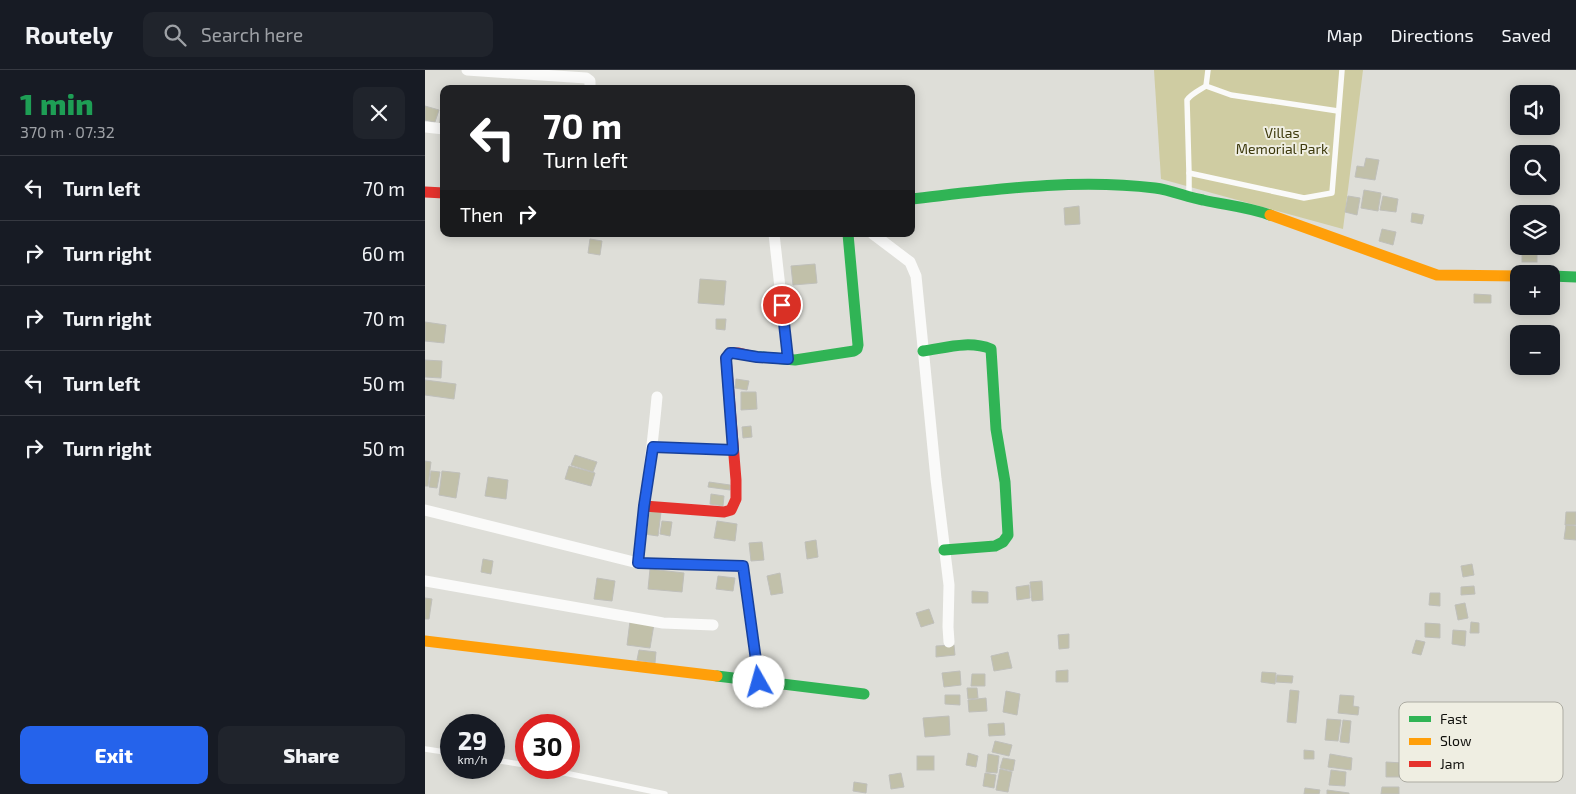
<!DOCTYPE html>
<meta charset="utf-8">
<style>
:root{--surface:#171b24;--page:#20242c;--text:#f1f3f6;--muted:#9ea1a6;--line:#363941;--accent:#2563eb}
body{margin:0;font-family:"Exo 2",sans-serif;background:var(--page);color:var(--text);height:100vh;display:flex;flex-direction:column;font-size:19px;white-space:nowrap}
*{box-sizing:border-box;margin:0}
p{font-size:16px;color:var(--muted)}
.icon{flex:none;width:28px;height:28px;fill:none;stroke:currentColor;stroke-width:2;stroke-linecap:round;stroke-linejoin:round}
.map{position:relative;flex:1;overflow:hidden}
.details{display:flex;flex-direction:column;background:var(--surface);width:425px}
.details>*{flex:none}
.top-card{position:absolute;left:15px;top:15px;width:475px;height:152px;border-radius:10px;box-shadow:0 2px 12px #0003;background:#202124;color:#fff;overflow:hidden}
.buttons{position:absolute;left:1085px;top:15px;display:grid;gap:10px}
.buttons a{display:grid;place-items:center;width:50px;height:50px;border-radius:10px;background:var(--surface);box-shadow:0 2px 12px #0003;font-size:25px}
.speed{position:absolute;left:15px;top:644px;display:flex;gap:10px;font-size:25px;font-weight:700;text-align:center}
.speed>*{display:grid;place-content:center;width:65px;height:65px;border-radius:50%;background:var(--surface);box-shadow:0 2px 12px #0003;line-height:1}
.speed small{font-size:12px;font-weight:400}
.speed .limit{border:8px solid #d22;background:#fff;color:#111}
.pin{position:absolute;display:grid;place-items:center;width:42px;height:42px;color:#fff;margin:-21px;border:2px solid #fff;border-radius:50%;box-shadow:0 1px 5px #0007}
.me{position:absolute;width:55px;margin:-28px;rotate:353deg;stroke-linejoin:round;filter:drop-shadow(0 0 4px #0008)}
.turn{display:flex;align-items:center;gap:18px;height:105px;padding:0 20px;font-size:22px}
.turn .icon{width:65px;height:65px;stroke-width:2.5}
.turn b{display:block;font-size:35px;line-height:42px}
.then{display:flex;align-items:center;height:48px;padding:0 20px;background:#0003;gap:10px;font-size:19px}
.round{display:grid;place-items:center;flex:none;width:52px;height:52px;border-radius:10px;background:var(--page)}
.summary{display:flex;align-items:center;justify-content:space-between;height:85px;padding:0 20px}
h1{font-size:30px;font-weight:800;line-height:38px;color:#1e9e55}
.action{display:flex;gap:10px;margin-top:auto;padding:10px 20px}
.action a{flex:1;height:58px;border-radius:10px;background:var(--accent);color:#fff;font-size:20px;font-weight:800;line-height:58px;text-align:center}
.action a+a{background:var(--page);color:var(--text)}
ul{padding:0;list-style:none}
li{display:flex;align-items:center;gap:15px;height:65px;padding:0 20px;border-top:1px solid var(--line)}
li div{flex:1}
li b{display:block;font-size:19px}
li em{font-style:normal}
header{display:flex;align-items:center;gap:30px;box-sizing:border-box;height:70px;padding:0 25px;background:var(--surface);border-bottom:1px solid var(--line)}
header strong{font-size:24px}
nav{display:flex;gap:28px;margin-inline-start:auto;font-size:18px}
.search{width:350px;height:45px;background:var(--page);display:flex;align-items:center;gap:12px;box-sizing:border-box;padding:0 18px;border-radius:10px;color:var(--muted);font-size:19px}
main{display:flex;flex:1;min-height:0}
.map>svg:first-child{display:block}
</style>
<header>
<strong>Routely</strong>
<div class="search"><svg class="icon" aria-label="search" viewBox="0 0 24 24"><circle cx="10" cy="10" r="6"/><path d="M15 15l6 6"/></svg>Search here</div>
<nav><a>Map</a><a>Directions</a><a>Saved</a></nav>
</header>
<main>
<section class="details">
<div class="summary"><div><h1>1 min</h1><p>370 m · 07:32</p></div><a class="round"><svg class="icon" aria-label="close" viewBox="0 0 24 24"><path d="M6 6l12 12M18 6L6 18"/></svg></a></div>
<ul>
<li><svg class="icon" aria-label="left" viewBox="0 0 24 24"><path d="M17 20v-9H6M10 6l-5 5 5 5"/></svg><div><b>Turn left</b></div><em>70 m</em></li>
<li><svg class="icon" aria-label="right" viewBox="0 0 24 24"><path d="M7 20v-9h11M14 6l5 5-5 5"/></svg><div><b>Turn right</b></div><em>60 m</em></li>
<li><svg class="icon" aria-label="right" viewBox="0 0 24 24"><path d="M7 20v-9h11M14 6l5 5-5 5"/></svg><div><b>Turn right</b></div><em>70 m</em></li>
<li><svg class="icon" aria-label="left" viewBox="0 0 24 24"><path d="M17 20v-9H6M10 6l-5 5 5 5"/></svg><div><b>Turn left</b></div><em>50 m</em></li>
<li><svg class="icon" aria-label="right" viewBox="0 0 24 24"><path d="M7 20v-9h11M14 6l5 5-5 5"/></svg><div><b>Turn right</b></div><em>50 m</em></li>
</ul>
<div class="action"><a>Exit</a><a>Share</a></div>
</section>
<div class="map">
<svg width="1151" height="724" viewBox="0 0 1151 724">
<rect width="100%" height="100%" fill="#deded8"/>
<path fill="#cfcca2" d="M729,0H938L918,159L736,109Z"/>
<g fill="#c1c0a9" stroke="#bfbfba">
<path d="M17,34H19V57H14Z"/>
<path d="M0,36L14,40L10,52L0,50Z"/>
<path d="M941,88L954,90L950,110L930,107L932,96L939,97Z"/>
<path d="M939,120L956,123L953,141L936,138Z"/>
<path d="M923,126L935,128L932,145L920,142Z"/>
<path d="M958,126L973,129L971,142L955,140Z"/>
<path d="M654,136L655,154L640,155L639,138Z"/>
<path d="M987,143L999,145L997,154L986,152Z"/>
<path d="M957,159L971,162L968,175L954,171Z"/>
<path d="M165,169L177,171L175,185L163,183Z"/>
<rect x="1097" y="180" width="15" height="12"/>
<path d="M390,194L392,213L368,215L366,196Z"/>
<path d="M275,209L301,211L299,235L273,233Z"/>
<path d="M1049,224L1066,225V233H1049Z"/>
<path d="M291,249H301L300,260L291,259Z"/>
<path d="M0,252L21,255L19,273L0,271Z"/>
<path d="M0,290L17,291L16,308L0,307Z"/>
<path d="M311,309L324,311L322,320L310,318Z"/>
<path d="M0,310L31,314L29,329L0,325Z"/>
<path d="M316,322H331L332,339L316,340Z"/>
<path d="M326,356L327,367L318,368L317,357Z"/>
<path d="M150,385L172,392L168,402L146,395Z"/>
<path d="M0,391L6,392L3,416H0Z"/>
<path d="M144,396L170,403L166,416L140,409Z"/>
<path d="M6,401L15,402L12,418L4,417Z"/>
<path d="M17,401L35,403L31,428L14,425Z"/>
<path d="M63,407L83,410L81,429L60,426Z"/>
<path d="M284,412L305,415V420L283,417Z"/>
<path d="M286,424L299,426L298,436L285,434Z"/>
<path d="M222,440L236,442L233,466L219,464Z"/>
<path d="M1141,442H1151V455H1140Z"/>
<path d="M237,451L247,452L245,466L235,464Z"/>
<path d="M292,451L312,454L310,471L289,468Z"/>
<path d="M1141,455L1151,456V470L1139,469Z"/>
<path d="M391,470L393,487L382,489L380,472Z"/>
<path d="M337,472L339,490L326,491L324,473Z"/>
<path d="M58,489L68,491L66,504L56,502Z"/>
<path d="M1047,494L1049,505L1038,507L1036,496Z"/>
<path d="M225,499L259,503L257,522L223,519Z"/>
<path d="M355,503L358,523L346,525L342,506Z"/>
<path d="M293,506L310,508L308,521L291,519Z"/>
<path d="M172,508L190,511L187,531L169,529Z"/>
<path d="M617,511L618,530L607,531L605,512Z"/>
<path d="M604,515L605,528L592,530L591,517Z"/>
<path d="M1049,516L1050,524L1036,525V517Z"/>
<path d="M547,521L563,522V533H547Z"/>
<path d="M1005,523H1015V536L1004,535Z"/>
<path d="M0,528L7,529L4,549H0Z"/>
<path d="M1040,533L1043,548L1033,550L1030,535Z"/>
<path d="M504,539L509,553L496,557L491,543Z"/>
<path d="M205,551L229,554L225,578L202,575Z"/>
<path d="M1046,552L1054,553V563H1045Z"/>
<path d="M1000,553L1015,554V568L1000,567Z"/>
<path d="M1028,560L1041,561L1040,576L1027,574Z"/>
<path d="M644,564V578L634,579L633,565Z"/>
<path d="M991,570L1000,572L996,585L987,583Z"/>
<path d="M529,575L530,585L511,587V576Z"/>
<path d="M214,580L231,582L230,593L212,590Z"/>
<path d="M583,582L587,598L569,601L566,586Z"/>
<path d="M643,600V612H631V601Z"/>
<path d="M535,601L536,615L519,617L517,603Z"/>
<path d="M837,602L851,603L850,614L836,612Z"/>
<path d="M547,604H560V616H546Z"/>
<path d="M852,605L868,606L867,613L851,612Z"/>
<path d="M542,618H552L553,628L543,629Z"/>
<path d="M865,620L874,621L871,653L862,652Z"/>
<path d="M581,621L595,624L592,645L578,642Z"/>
<path d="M520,625H535V635L520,634Z"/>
<path d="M915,625L929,626L928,636L934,637L933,645L913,643Z"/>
<path d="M561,628L562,641L544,642L543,630Z"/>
<path d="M524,646L525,665L500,667L498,648Z"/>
<path d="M902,649L916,650L913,671L900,670Z"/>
<path d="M918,650L926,651L924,673L915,672Z"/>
<path d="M579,653L580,665L564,666L563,654Z"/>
<path d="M570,671L587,675L584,686L567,682Z"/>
<path d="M879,680L889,681V689H879Z"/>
<path d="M543,683L553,686L551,697L541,695Z"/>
<path d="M563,684L574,686L572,703L561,702Z"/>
<path d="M905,684L927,688L926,700L903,697Z"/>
<rect x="492" y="686" width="17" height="14"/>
<path d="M578,688L590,690L588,701L575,698Z"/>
<path d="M961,692L978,693V707H961Z"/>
<path d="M575,699L587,702L583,722L571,720Z"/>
<path d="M906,700L921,702L920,716L904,715Z"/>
<path d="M476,703L479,717L466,719L464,705Z"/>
<path d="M560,703L571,705L569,718L558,716Z"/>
<path d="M429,712L442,714L441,723L428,721Z"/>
<path d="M957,717H974V724H956Z"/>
<path d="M880,718L895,720L894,724H879Z"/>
<path d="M902,720L924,723V724H902Z"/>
</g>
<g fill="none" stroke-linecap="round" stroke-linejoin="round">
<g stroke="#fafaf9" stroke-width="5.5">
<path d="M781,16L806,25L913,41"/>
<path d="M764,103L879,128L907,123L917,0"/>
<path d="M764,125V103L762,30C766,24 775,20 781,16L783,0"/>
<path d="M0,679L26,683"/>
<path d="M69,690L101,695"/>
<path d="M116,698L240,724"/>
</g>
<g stroke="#fafaf9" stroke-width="11">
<path d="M42,0L161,8L165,11V19"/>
<path d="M0,57L19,59"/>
<path d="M349,164L363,289"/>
<path d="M448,164L485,192L491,206L511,409L524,515L523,557L524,572"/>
<path d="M228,377L308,380"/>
<path d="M0,440L213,493L318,496L334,612"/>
<path d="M213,493C219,437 227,383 232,327"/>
<path d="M0,511L238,553L288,555"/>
</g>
<g stroke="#30b455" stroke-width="11">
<path d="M486,129C567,120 648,108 730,118C746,120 762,127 778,130C800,135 823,137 845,145"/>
<path d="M1126,206L1151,207"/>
<path d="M498,281C520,278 544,270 566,279L571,359L580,412L583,465L578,472L570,476L519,480"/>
<path d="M326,286L370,290L429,281L432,279L433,275L423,164"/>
<path d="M292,606L439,624"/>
</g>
<g stroke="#ff9f0a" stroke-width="11">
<path d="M845,145L1012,205L1094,206"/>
<path d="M0,571L292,606"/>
</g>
<g stroke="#e5322d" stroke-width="11">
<path d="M0,122L19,123"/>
<path d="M219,436L299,442L306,440L311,429V410L301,288L305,283H314L326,286"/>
</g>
</g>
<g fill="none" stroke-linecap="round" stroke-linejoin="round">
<defs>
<path id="route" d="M334,612L318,496L213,493L219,436L228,377L308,380L301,288L305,283H308L332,287L363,289L357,235"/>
</defs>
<use href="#route" stroke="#184099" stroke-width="12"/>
<use href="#route" stroke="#2563eb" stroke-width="9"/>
</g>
<g text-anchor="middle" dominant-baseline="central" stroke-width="4" stroke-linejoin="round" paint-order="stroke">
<g font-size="14" fill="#3c380b" stroke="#efeee2">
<text x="857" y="62">Villas<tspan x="857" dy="16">Memorial Park</tspan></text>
</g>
</g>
<rect x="974" y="632" width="164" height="80" rx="8" fill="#efeee2" stroke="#acaba2" stroke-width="1"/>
<rect x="984" y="646" width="22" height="6" fill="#30b455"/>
<rect x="984" y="668" width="22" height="7" fill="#ff9f0a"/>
<rect x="984" y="691" width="22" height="6" fill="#e5322d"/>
<g font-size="14" fill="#10100c">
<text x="1015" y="654">Fast</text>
<text x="1015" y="676">Slow</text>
<text x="1015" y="699">Jam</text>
</g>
</svg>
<div class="buttons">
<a><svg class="icon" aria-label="sound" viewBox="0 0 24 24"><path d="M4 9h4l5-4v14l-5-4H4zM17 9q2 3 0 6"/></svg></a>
<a><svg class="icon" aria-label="search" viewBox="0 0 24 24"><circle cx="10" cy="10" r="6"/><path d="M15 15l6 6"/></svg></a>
<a><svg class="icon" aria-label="layers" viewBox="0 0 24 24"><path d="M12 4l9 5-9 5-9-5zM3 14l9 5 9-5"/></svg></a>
<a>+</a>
<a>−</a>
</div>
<div class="speed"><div>29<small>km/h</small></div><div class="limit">30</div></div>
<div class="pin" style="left:357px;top:235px;background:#d93025"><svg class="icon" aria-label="arrive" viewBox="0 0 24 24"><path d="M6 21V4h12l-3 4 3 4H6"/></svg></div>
<svg class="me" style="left:334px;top:612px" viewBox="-20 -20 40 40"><circle r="19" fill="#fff"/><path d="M0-13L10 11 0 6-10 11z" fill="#2563eb"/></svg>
<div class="top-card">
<div class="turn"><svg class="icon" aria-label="left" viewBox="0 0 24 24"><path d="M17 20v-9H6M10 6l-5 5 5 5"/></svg><div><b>70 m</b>Turn left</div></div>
<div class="then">Then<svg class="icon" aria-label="right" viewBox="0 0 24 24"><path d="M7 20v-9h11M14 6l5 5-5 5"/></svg></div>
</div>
</div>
</main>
